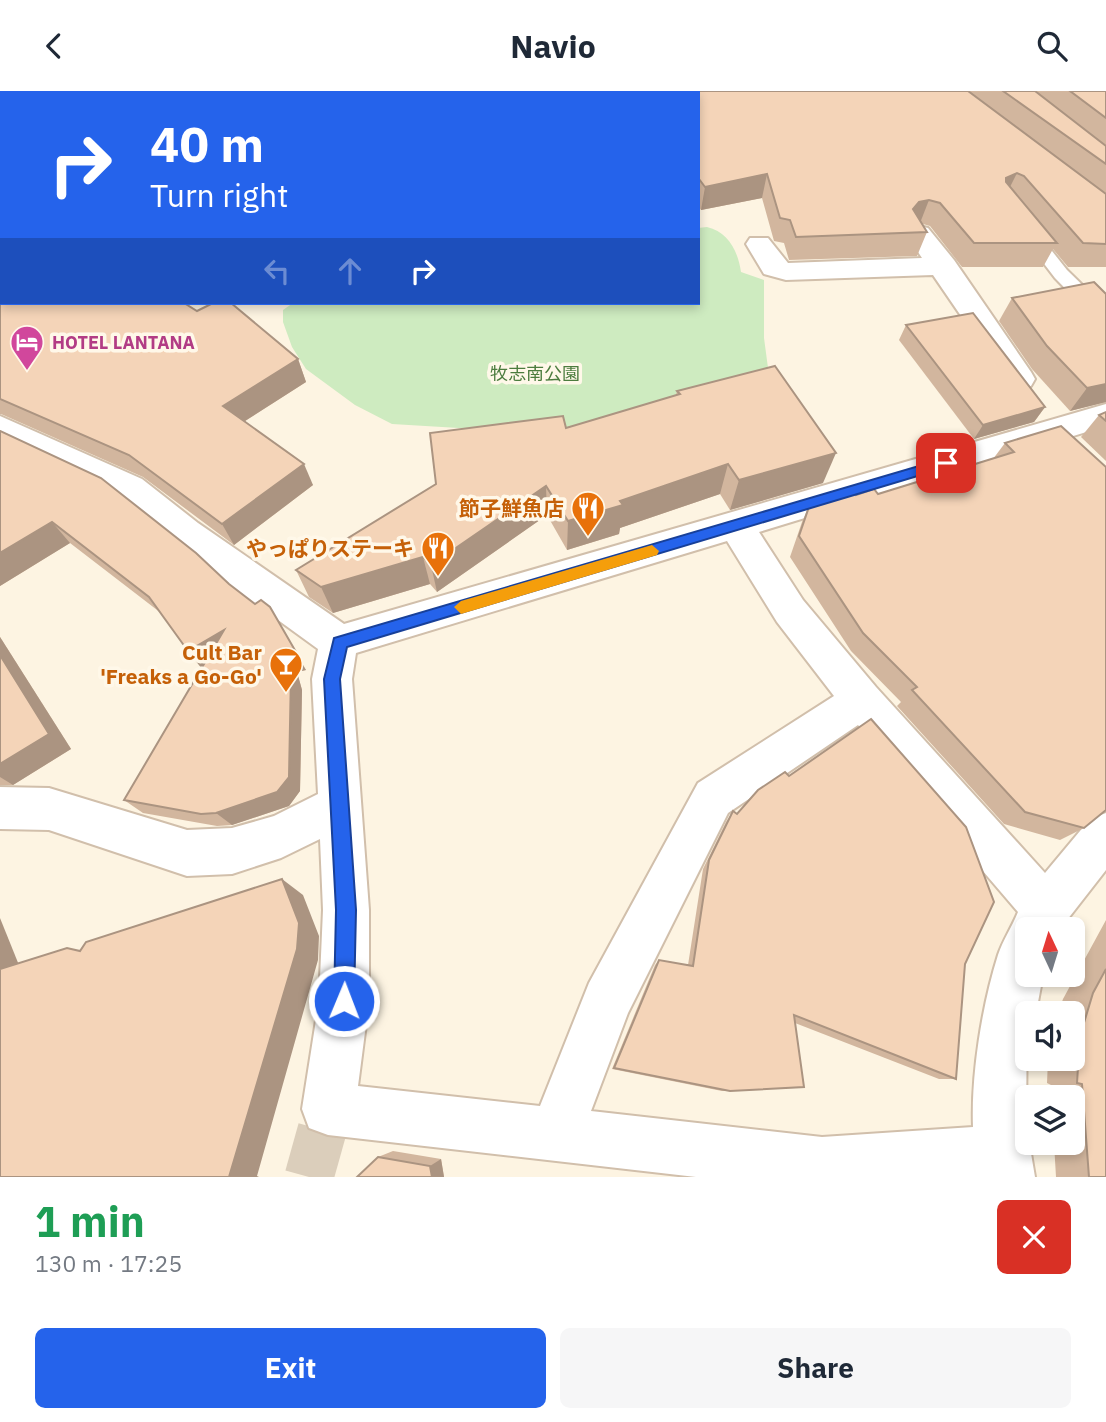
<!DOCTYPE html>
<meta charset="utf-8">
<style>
:root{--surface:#fff;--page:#f6f6f7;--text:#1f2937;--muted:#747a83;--accent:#2563eb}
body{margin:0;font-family:"IBM Plex Sans","Noto Sans JP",sans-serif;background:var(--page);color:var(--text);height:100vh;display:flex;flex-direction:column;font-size:26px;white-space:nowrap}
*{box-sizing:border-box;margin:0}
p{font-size:23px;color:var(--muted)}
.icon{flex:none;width:38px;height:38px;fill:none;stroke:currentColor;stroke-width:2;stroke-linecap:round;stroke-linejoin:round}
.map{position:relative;height:1086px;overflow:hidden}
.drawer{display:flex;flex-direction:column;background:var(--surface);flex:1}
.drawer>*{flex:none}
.banner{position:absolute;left:0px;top:0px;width:700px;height:214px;box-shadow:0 4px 10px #0003;background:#2563eb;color:#fff;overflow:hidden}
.needle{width:46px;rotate:356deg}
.controls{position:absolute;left:1015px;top:826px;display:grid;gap:14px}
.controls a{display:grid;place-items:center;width:70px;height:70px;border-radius:10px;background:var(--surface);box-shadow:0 4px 10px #0003;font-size:35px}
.pin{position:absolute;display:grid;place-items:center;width:60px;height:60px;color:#fff;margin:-30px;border-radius:14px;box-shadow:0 4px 10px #0006}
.me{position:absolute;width:77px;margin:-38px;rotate:1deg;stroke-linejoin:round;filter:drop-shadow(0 0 5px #0008)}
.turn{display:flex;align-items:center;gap:24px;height:147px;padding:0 35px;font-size:32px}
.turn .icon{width:91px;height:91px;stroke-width:2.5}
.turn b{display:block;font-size:49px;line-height:60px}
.lanes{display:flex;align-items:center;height:66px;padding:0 35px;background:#0003;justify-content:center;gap:35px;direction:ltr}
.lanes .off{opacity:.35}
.round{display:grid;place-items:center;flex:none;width:74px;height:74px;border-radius:10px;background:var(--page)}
.summary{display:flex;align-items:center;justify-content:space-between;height:119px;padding:0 35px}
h1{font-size:42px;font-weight:700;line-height:52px;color:#1e9e55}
.button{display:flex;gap:14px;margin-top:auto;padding:14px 35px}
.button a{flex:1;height:80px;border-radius:10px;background:var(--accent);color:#fff;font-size:28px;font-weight:700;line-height:80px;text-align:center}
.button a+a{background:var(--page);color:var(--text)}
header{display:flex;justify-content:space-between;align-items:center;height:91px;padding:0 35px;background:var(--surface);font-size:32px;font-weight:700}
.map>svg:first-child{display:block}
</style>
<header><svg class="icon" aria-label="back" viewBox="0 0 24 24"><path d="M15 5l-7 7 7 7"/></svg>Navio<svg class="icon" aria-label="search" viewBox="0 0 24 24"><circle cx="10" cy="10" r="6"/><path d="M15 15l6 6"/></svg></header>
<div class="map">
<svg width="1106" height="1086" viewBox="0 0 1106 1086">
<rect width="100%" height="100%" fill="#fdf4e2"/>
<path fill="#ceebc0" d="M707,136C728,141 738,160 741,181L764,189V247L768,277L541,355L492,339L392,333L355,314L306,278L292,256L283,231V219L293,212H698V137Z"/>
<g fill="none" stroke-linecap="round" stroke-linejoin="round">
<path stroke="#dbcebb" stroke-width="49" stroke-dasharray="49 24" stroke-linecap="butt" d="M309,1086L328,1018"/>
<defs>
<path id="service" d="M1027,135L1033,136L1067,179L1106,217V234L1099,232L1055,187L1019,140Z"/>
<g id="minor">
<path d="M919,135L928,137L954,169L1031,281L1035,288L1031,295L1020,299L1009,295L933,184L786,189L764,183L746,153L750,147H768L788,172L922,167L906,143L910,137Z"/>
<path d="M1106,313V335L759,441L803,509L876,596L1045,782L1090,728L1106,722V779L1060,838H1027V884H1043L1036,922H1027L1026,1033L1035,1086H696L328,1044L309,1037L302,1018L319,910L323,819L320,748L281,767L232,783L187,785L49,739L0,738V696L49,697L187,739L232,737L274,725L318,703L312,588L318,558L172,452L118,406L0,351V325L142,388L198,432L344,533ZM727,450L777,531L834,605L698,692L589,892L540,1015L358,995L369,910V819L352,588L356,562ZM858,634L1018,821C1012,836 1003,849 998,864C982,915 971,983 973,1036L822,1046L591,1020L628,922L728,722Z"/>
</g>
</defs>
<use href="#service" stroke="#d1bfab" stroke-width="4"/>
<use href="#minor" stroke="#d1bfab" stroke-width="4"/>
<use href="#service" fill="#fff" fill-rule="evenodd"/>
<use href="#minor" fill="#fff" fill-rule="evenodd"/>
</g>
<g fill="#d2b69e">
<path d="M0,0H1106V176H1068L1053,158L1043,176H962L930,135L923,133L927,141L917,165L789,169L784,152L774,150L762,107L701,119L698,115V2H2V212L197,220L298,268L306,291L245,330L313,394L234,454L143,386L1,323H0Z"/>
<path d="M1106,203V311L1070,320L1032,278L999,230L1012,207Z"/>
<path d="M906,234L1045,316L1034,331L974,348L899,249Z"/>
<path d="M677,300L823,392L730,419L720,403L620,437L619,443L567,459L547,424L437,501L430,493L333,522L309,506L296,479L566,337L676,304Z"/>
<path d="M1106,321V370L1081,346L1099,324Z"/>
<path d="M0,340L306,579L297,581L302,599L300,700L289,715L232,734L217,735L143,722L124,709L202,577L188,560L161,522L70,452L0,495Z"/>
<path d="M1005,352L1106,376L1084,737L1060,749L1004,733L897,615L901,611L851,560L790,466L802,431L811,410L856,404L878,403L993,368Z"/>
<path d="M0,546L71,658L13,694H0Z"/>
<path d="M733,720L965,873L956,988H939L795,932L730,1000H722L612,978L655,874L659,869L688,874L703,778L726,731Z"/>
<path d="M1106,829V1086H1056L1054,1052H1073V1006H1052L1051,994L1047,992L1048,968H1073V922H1058L1063,908Z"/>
<path d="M393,1060L441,1068L444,1086H357L378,1066Z"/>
</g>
<g fill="#ab9481">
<path d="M440,0H486L487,2H431Z"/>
<path d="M1017,82L1005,106L1006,87Z"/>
<path d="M767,83L762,107L701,119L705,96Z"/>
<path d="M929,109L920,132L913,118L919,111Z"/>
<path d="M298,268L306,291L234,337L223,315Z"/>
<path d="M1106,293V311L1070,320L1087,297Z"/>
<path d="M1045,316L1034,331L974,348L983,334Z"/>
<path d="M836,362L823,392L730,419L739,389Z"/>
<path d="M304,373L313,394L234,454L222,433Z"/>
<path d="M728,373L720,403L620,437L619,443L567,459L568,430L620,410Z"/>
<path d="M546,395L547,424L437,501L431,474Z"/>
<path d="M52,431L70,452L0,495V462Z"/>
<path d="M423,466L430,493L333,522L321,496Z"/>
<path d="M270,516L306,579L297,581L302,599L300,700L289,715L232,734L216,722Z"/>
<path d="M224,539L202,578L188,560Z"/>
<path d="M0,546L71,658L13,694L0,686Z"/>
<path d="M282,788L303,804L319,845L318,869L257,1085L259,1086H229Z"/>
<path d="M0,827L27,894L0,889Z"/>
<path d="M441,1068L444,1086H432L430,1075Z"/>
</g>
<g fill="#f4d4b8" stroke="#ab9481" stroke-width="2">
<path d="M0,0H440L431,2H2V212H184L197,220L213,212H231L298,268L223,315L304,373L222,433L129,364L0,308Z"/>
<path d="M485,0H968L1106,103V153L1083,152L1024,85L1017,82L1006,87V91L1057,152H974L940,112L929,109L919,111L913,118L927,141L796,146L790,129L780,127L767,83L705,96L699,88H698V2H485Z"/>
<path d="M1003,0H1035L1106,55V73Z"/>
<path d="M1070,0H1106V27Z"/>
<path d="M1094,191L1106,203V293L1087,297L1047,255L1012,207Z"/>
<path d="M973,222L1045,316L983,334L906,234Z"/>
<path d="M775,275L836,362L739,389L728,373L620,410L623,414L568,430L546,395L431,474L423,466L321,496L296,479L436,393L430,342L563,325L566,337L680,303L677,300Z"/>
<path d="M1106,321V330L1099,324Z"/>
<path d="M1061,335L1106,376V719L1084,737L1025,721L912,599L917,596L863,542L799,445L811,410L852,397L856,404L874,398L878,403L1014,361L1005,352Z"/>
<path d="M0,340L101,387L196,462L229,493L255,513L261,509L270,516L296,561L287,563L291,582L289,686L277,701L216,722L201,723L124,709L224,539L188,560L149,506L52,431L0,462Z"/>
<path d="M0,564L49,643L0,673Z"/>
<path d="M871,628L966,736L994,811L965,873L956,988L794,924L804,996L730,1000L614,977L659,869L693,875L709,769L733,720L737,723L758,699L785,681L789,685Z"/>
<path d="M282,788L299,832L297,858L229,1086H0V878L67,857L80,860L86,851Z"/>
<path d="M1106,878V1086H1089L1082,993L1077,992L1080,945L1093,902Z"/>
<path d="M378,1066L430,1075L432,1086H357Z"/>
</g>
<path fill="#2563eb" stroke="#184099" stroke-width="2" d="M946,367L951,368V375L347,556L340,588L356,819L354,910L351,917L344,920L337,917L334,910L336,819L324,588L334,547Z"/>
<path fill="#f59e0b" d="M652,454L659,460L657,464L461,523L454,516L461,510Z"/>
<defs>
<symbol id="hotel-pin" viewBox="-11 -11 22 30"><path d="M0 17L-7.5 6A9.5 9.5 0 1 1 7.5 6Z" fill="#d1479c" stroke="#fff8e9"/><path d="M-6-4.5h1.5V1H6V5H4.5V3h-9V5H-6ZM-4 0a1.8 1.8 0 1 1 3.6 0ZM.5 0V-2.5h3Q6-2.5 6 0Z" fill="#fff"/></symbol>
<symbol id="restaurant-pin" viewBox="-11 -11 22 30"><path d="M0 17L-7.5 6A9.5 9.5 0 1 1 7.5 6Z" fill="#e8710a" stroke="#fff8e9"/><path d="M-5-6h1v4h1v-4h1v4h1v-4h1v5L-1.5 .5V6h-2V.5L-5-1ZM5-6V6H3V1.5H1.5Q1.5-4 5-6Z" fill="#fff"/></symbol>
<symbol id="bar-pin" viewBox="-11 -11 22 30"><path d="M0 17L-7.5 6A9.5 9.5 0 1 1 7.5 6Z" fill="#e8710a" stroke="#fff8e9"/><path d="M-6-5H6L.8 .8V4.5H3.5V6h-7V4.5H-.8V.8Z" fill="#fff"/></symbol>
</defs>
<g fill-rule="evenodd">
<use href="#hotel-pin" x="8" y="232" width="38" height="52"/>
<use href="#restaurant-pin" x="569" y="398" width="38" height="52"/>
<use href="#restaurant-pin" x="419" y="438" width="38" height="52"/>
<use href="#bar-pin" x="267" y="554" width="38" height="52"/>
</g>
<g text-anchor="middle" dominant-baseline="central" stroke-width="7" stroke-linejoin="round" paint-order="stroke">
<g font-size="18" font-weight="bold" fill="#b23c85" stroke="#fff8e9" text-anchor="start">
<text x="52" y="251">HOTEL LANTANA</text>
</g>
<g font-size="18" fill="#4c7c3e" stroke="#fff8e9">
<text x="535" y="282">牧志南公園</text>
</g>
<g font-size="21" font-weight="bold" fill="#c56008" stroke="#fff8e9" text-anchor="end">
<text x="564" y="417">節子鮮魚店</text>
<text x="414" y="457">やっぱりステーキ</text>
<text x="262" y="561">Cult Bar<tspan x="262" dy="24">'Freaks a Go-Go'</tspan></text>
</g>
</g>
</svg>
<div class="controls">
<a><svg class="needle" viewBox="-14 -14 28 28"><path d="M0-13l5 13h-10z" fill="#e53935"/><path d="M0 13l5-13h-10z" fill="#747a83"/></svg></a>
<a><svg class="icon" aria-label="sound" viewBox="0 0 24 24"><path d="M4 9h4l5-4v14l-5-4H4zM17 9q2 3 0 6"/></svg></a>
<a><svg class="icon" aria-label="layers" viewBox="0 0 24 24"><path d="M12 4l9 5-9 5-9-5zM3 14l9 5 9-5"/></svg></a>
</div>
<div class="pin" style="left:946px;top:372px;background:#d93025"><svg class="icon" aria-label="arrive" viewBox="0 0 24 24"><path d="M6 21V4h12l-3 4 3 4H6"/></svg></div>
<svg class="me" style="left:344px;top:910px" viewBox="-20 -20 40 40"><circle r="17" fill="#2563eb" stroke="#fff" stroke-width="3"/><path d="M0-11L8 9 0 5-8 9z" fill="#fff"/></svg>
<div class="banner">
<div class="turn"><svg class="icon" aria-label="right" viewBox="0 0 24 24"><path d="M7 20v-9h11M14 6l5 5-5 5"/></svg><div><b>40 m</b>Turn right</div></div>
<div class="lanes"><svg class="icon off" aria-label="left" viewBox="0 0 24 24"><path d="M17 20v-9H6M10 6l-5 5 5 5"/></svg><svg class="icon off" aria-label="ahead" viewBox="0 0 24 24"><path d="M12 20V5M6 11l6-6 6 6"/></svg><svg class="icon" aria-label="right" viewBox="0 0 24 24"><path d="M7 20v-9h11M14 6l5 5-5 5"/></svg></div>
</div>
</div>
<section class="drawer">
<div class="summary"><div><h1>1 min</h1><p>130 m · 17:25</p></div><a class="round" style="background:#d93025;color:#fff"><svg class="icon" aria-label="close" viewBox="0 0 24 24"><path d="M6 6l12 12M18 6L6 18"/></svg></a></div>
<div class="button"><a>Exit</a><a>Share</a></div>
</section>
